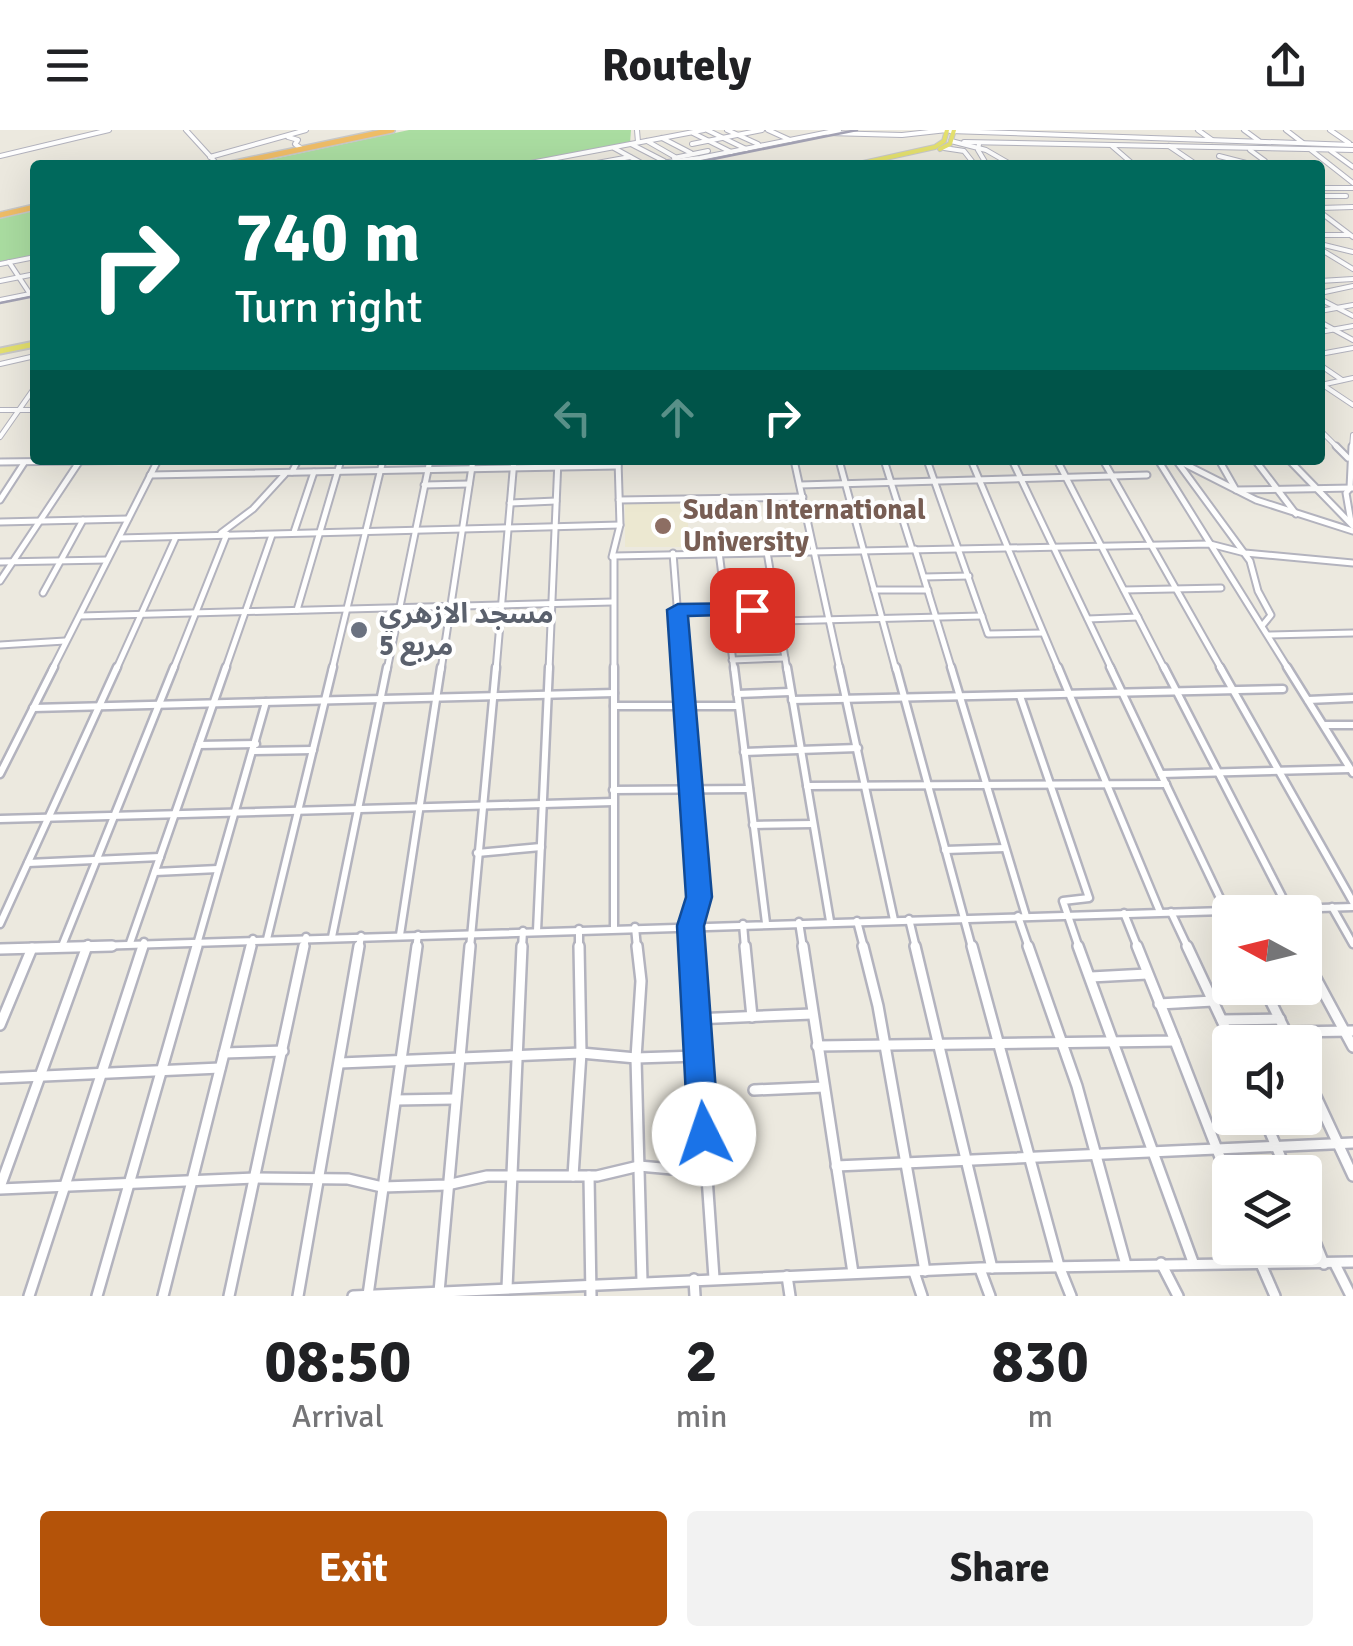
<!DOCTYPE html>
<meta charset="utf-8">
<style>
:root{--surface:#fff;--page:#f2f2f2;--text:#202124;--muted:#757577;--accent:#b45309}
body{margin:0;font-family:Signika,"Noto Sans Arabic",sans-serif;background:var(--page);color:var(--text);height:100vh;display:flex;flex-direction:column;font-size:38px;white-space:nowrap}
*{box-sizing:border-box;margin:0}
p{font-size:32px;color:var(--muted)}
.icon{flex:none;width:55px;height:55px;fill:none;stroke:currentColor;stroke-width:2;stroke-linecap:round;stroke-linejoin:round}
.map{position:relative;height:1166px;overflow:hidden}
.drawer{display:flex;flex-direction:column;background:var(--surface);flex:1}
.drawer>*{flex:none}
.guide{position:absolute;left:30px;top:30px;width:1295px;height:305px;border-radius:10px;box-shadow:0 10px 40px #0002;background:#00695c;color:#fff;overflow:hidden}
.needle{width:65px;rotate:277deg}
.controls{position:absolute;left:1212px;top:765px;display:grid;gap:20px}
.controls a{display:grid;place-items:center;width:110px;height:110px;border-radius:10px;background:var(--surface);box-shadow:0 10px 40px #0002;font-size:50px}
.pin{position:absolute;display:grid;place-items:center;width:85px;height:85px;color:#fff;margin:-42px;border-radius:20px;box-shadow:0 5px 15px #0006}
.me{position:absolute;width:110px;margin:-55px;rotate:356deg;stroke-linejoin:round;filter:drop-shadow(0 0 8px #0008)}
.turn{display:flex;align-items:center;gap:35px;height:210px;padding:0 40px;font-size:45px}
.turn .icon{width:130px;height:130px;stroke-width:2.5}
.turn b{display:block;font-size:70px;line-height:85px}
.lanes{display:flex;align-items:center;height:95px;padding:0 40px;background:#0003;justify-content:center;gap:50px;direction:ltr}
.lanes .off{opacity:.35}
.eta{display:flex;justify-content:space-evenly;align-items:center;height:170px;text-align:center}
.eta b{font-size:60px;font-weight:700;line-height:70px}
.primary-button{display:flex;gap:20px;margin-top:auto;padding:20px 40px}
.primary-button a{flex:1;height:115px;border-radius:10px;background:var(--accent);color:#fff;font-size:40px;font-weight:700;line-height:115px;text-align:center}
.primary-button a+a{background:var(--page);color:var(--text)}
header{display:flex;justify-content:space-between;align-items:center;height:130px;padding:0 40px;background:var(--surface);font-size:45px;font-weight:700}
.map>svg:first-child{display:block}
</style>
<header><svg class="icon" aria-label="menu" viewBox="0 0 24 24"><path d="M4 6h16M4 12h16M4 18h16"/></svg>Routely<svg class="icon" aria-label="share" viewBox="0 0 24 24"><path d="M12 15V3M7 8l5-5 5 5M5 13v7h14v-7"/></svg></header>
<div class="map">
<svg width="1353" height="1166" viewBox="0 0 1353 1166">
<rect width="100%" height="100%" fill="#ece9df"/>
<path fill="#ece8d1" d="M686,372L690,417H625V374Z"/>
<g fill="#aadda1">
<path d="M409,0H631L630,13L513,35H245Z"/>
<path d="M35,80V126L0,133V88Z"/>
</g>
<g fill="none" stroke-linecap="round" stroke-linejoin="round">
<defs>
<g id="minor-far3">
<path d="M186,0L218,35"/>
<path d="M637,0L638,12"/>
<path d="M707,0L746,19"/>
<path d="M727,0L758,14"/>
<path d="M768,0L790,10"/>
<path d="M1198,0L1212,10"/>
<path d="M1244,0L1259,11"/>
<path d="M1286,0L1303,13"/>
<path d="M1330,0L1349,13"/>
<path d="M950,1L1353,15"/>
<path d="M693,3L731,22"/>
<path d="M828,3L902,5L947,0"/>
<path d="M288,7L298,10L295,14L302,19"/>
<path d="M662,8L691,23"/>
<path d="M647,11L675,27"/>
<path d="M951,11L986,20L1012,35"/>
<path d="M964,12L1353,20"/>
<path d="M631,14L664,31"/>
<path d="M692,14L762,0"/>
<path d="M979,14L978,20L987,35"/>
<path d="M1112,16L1134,35"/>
<path d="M1169,16L1197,35"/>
<path d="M614,18L645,35"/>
<path d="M944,18L964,21L975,35"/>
<path d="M1250,20L1265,31"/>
<path d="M1311,20L1353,53"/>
<path d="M1331,21L1353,37"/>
<path d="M0,26L109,0"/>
<path d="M1219,26L1254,35"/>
<path d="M210,27L306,0"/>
<path d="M674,28L708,21"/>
<path d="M520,35L704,0"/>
<path d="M586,35L630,27"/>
<path d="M644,35L700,28L839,0"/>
<path d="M1320,58H1353"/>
<path d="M1320,66H1346"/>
<path d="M1320,78L1353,77"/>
<path d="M1320,82L1353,107"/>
<path d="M1320,105H1349"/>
<path d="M1320,114L1353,122"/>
<path d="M1320,119L1353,139"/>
<path d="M9,132L30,164"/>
<path d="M0,134L35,127"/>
<path d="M0,151L35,144"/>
<path d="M1320,151L1353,149"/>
<path d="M1320,163L1353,156"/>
<path d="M1320,169L1353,186"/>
<path d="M0,170L35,163"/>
<path d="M1320,181L1353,175"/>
<path d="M1320,192L1353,210"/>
<path d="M1320,202L1353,196"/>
<path d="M1320,224L1353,218"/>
<path d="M0,234L35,226"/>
<path d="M1320,235L1342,250"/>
<path d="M1320,253L1353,275"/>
<path d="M1321,255L1353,248"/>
<path d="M0,280H35"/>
<path d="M1320,300L1338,318"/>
<path d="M0,307L35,257"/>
<path d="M1352,318L1353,305"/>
</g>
<g id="minor-far2">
<path d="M1336,316L1348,328"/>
<path d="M794,330L840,540"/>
<path d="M839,330L896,540"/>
<path d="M884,330L912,419"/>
<path d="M927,330L988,504L1043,503"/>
<path d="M971,330L1059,540"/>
<path d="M1012,330L1112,540"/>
<path d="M1057,330L1165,540"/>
<path d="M1103,330L1222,540"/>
<path d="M1158,330L1289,540"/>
<path d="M1176,330L1250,431L1258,461L1271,485L1262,496"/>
<path d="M1219,330L1236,360L1353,358"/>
<path d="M1255,330L1296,384"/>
<path d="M1289,330L1353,396"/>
<path d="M1179,331L1256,370L1353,401"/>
<path d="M0,332L158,330"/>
<path d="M292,342L298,330"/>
<path d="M150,345L618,336"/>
<path d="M424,355L469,354"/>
<path d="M800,355L1147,345"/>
<path d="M0,370L24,333"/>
<path d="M619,370L803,367"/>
<path d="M510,373L556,371"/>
<path d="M0,392L128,389"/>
<path d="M1351,392L1346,363L1350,358L1352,316"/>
<path d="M294,402L314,342"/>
<path d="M221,403L253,379L285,344"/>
<path d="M119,408L620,395"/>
<path d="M915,419L952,540"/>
<path d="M719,422L734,540"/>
<path d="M767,422L787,540"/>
<path d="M673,423L682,540"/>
<path d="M612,427L620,395L618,330"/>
<path d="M0,432L107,430"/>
<path d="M924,447L969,446"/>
<path d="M0,451L79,332"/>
<path d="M874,460H928"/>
<path d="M1124,460L1221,458"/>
<path d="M43,463L83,390"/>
<path d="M297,480L341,330"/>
<path d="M678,480L777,479"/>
<path d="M80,486L612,472"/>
<path d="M1088,489L1138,487"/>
<path d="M779,491L982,486"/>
<path d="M1268,505L1353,503"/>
<path d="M0,515L65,511"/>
<path d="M732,530L785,528"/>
<path d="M52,540L158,330"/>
<path d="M116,540L176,407"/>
<path d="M173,540L227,404"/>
<path d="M225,540L272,405"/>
<path d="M332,540L383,330"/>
<path d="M387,540L430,330"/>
<path d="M441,540L473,330"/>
<path d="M496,540L514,330"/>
<path d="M549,540L558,330"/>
<path d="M614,540V426L1210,414L1245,423L1353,433"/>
</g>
<g id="minor-far1">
<path d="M614,537V797"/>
<path d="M682,537L699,767L690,796L692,818"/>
<path d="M734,537L766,793"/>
<path d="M787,537L830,791"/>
<path d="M839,537L894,790"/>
<path d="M896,537L972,818"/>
<path d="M951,537L1026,786"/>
<path d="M1058,537L1160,782"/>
<path d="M1110,537L1230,789"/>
<path d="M1164,537L1288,778"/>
<path d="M1220,537L1353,772"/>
<path d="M1287,537L1353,643"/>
<path d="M737,564L790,562"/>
<path d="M1020,566L1089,768L1063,771L1079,818"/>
<path d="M792,570L1283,559"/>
<path d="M1308,570L1353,568"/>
<path d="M614,576H738"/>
<path d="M33,578L614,563"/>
<path d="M1325,595H1353"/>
<path d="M199,615L256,614"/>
<path d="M254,621L313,620"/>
<path d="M744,622L858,618"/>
<path d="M0,644L54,537"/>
<path d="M1161,644L1350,639"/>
<path d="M807,656L1166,654"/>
<path d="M613,660L749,659"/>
<path d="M0,689L613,672"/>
<path d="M753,695L813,694"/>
<path d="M945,720L1005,718"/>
<path d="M477,723L541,717"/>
<path d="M28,733L160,727"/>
<path d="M155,742L218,739"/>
<path d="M1332,777L1353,814"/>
<path d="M1171,782L1188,818"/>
<path d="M1124,783L1138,818"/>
<path d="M1018,786L1029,818"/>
<path d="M909,789L916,818"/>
<path d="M857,791L864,818"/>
<path d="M799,792L803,818"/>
<path d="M0,794L117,537"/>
<path d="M743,794L745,818"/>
<path d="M635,797L637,818"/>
<path d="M579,799V818"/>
<path d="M537,801L549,537"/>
<path d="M400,805L441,537"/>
<path d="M332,807L387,537"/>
<path d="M267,809L333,537"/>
<path d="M130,813L226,537"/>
<path d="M62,816L174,537"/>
<path d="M31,818L1353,777"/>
<path d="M87,818L88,814"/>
<path d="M142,818L144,812"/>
<path d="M196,818L266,572"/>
<path d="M251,818L253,809"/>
<path d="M304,818L306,807"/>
<path d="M359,818L361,806"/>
<path d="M416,818L418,805"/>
<path d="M470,818L496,537"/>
<path d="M522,818L523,801"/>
</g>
<g id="minor">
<path d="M637,816L641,851L636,928L642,1151"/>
<path d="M691,816L714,1148"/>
<path d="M745,816L752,887"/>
<path d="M803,816L853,1143"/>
<path d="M863,816L878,876L925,1141"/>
<path d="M915,816L992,1138"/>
<path d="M972,816L1059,1136L1071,1166"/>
<path d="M1028,816L1077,956L1126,1135"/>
<path d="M1078,816L1193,1132"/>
<path d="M1187,816L1232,912"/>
<path d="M0,819L112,816"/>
<path d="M1305,828L1353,917"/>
<path d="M1091,847L1147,844"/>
<path d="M1264,858L1291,912"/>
<path d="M1159,874L1213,871"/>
<path d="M694,889L812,884"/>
<path d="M1222,890L1280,889"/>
<path d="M0,895L32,818"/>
<path d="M1286,902L1353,901"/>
<path d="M1175,911L1230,1053"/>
<path d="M817,916L1175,911L1137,816"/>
<path d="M224,923L283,921"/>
<path d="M340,933L581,923L636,928L698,926"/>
<path d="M1305,943L1353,1046"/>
<path d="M0,948L220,938"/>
<path d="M754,960L824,957"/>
<path d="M396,970L454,969"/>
<path d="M1264,988L1287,1042"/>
<path d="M836,1036L1353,1013"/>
<path d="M573,1046L581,923L579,816"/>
<path d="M589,1046L591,1166"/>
<path d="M0,1057L87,816"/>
<path d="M0,1059L255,1048L348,1049L382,1057L447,1055L487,1046H597L639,1036L706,1042"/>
<path d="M1305,1087L1324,1134"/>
<path d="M1254,1118L1275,1166"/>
<path d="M1161,1133L1178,1166"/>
<path d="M1335,1134L1351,1166"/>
<path d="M980,1139L990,1166"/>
<path d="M914,1142L922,1166"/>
<path d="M787,1146L790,1166"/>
<path d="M694,1149L695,1166"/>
<path d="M507,1158L522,816"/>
<path d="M439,1162L470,816"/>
<path d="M368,1165L417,816"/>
<path d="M29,1166L143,816"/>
<path d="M97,1166L197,816"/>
<path d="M163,1166L251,816"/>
<path d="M229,1166L304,816"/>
<path d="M298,1166L359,816"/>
<path d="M353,1166L980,1138L1353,1132"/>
</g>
<g id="major-far1">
<path d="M940,19L950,14L954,0"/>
<path d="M854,35L935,17L944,11L947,0"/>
</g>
<path id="major" d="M0,221L35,214"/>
<g id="highway">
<path d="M226,35L392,0"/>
<path d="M0,85L35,77"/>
</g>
</defs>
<use href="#minor-far3" stroke="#b3b3be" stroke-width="6"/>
<use href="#minor-far2" stroke="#b3b3be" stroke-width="9"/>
<use href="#minor-far1" stroke="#b3b3be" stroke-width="11"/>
<use href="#minor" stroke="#b3b3be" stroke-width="14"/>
<use href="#major-far1" stroke="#c8c8c8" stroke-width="6"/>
<use href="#major" stroke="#c8c8c8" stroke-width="9"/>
<use href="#highway" stroke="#c8c8c8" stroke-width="8"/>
<use href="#minor-far3" stroke="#fff" stroke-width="4"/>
<use href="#minor-far2" stroke="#fff" stroke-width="5"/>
<use href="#minor-far1" stroke="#fff" stroke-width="6"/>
<use href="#minor" stroke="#fff" stroke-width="9"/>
<use href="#major-far1" stroke="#e4e06d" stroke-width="4"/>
<use href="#major" stroke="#e4e06d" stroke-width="5"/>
<use href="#highway" stroke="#efbd67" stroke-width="5"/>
<g stroke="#a3a2b4" stroke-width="2.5">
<path d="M684,35L857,0"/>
<path d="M0,173L35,166"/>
</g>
</g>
<path fill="#1a73e8" stroke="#114b97" stroke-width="2.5" d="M752,473L762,480L759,484L688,486L712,767L704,796L719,1004L715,1013L704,1017L692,1013L688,1004L677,796L686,767L667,480L678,474Z"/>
<circle fill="#8d6e63" stroke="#fff" stroke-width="4" cx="663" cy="396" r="10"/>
<circle fill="#6b7280" stroke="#fff" stroke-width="4" cx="359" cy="500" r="10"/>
<g text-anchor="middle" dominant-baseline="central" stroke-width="8" stroke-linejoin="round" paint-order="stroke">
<g font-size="28" font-weight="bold" fill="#785e54" stroke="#fff" text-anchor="start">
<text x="683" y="380">Sudan International<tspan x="683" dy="32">University</tspan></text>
</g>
<g font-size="28" font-weight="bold" fill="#5b616d" stroke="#fff" text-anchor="start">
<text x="379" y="484">مسجد الازهري<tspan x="379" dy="32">مربع 5</tspan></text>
</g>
</g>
</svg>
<div class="controls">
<a><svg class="needle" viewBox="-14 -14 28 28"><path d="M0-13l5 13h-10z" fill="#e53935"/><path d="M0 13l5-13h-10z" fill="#757577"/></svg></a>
<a><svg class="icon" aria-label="sound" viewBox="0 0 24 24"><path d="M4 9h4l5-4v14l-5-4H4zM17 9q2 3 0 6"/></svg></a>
<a><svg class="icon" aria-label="layers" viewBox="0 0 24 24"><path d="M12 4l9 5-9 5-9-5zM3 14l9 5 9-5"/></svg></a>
</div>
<div class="pin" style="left:752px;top:480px;background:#d93025"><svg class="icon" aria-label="arrive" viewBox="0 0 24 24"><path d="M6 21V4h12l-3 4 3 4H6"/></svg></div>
<svg class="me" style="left:704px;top:1004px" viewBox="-20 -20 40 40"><circle r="19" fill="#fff"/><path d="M0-13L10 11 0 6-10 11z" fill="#1a73e8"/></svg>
<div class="guide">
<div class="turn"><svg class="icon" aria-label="right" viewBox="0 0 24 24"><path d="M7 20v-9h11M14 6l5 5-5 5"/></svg><div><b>740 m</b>Turn right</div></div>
<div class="lanes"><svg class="icon off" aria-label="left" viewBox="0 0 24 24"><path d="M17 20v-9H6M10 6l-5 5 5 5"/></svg><svg class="icon off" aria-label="ahead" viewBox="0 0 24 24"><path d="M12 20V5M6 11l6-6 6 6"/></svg><svg class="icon" aria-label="right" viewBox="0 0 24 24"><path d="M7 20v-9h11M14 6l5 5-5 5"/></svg></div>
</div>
</div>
<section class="drawer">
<div class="eta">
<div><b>08:50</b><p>Arrival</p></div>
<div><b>2</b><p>min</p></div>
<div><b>830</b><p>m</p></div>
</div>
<div class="primary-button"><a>Exit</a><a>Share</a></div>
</section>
